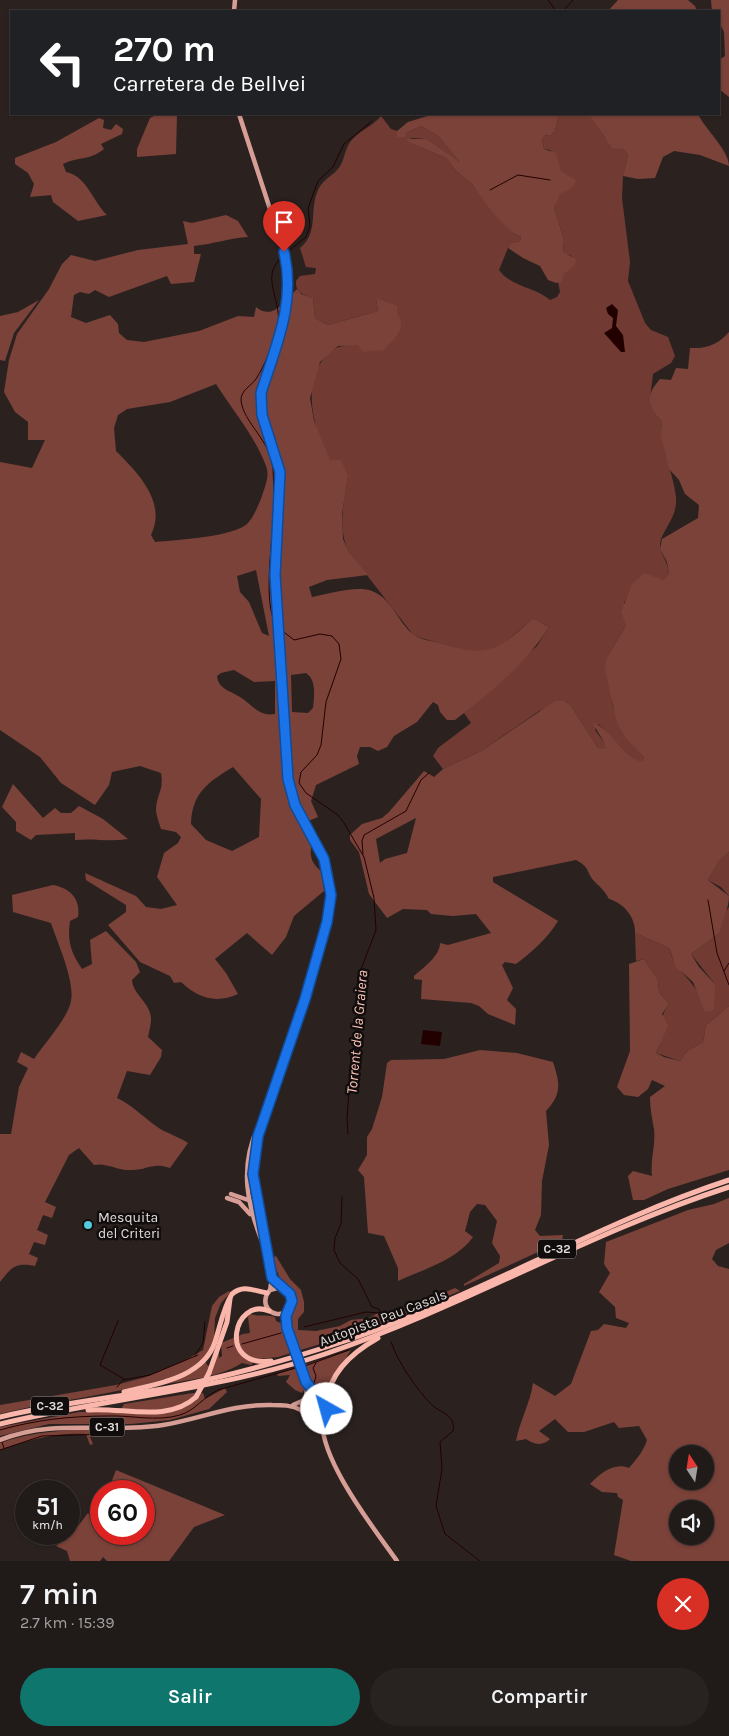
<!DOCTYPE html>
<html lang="es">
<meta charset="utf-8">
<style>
:root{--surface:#201a18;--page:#282321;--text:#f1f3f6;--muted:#a2a1a2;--line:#3d3837;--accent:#0f766e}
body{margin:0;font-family:Karla,sans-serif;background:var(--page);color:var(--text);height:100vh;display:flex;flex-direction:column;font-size:19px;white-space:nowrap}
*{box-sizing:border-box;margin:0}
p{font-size:16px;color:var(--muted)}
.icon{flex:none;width:28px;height:28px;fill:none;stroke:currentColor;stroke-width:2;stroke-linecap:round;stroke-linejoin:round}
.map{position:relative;height:1561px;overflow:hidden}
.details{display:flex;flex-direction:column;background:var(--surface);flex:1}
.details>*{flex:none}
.top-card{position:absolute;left:10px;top:10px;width:710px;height:105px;border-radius:0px;box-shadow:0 1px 4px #0004,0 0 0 1px var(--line);background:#202124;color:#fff;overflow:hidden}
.needle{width:32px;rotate:348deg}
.buttons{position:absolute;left:669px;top:1445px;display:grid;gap:10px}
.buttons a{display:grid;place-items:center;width:45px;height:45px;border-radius:50%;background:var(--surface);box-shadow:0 1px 4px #0004,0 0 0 1px var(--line);font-size:25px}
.speed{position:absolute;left:15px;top:1480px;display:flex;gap:10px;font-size:25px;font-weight:700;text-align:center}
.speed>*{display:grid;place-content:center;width:65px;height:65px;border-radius:50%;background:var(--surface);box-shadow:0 1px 4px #0004,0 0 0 1px var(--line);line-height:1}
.speed small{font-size:12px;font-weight:400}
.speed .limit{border:8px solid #d22;background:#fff;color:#111}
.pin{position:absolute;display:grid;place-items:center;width:42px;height:42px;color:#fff;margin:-51px -21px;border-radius:50% 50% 50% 0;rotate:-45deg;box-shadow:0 0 5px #0007}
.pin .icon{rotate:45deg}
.me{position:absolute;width:55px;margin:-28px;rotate:322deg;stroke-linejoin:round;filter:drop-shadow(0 0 4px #0008)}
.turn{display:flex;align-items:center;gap:18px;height:105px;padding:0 20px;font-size:22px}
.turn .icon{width:65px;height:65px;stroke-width:2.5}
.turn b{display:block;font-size:35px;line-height:42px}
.round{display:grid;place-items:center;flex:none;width:52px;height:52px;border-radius:26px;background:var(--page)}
.overview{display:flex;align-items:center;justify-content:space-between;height:85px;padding:0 20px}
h1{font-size:30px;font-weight:600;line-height:38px}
.button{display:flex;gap:10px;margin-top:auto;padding:10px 20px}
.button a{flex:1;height:58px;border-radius:30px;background:var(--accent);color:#fff;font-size:20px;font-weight:600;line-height:58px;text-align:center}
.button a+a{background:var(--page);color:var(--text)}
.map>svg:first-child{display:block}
</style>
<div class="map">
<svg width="729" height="1561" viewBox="0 0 729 1561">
<rect width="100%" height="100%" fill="#2b2220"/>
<g fill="#713b33">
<path d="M559,114L590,115L605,138L623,149L628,155L623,176L622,198L630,262L628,281L645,323L651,330L668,337L675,356L671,363L653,374C651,397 645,403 662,422C660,448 673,471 676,497C678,520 659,531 660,548C661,553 668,563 669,573L663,580L628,595L624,603L626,625L607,657L613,707L644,757L642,763C624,755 613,736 598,724L595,730L604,742L607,750L598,748L571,706L565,701L539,711L481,751L443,769L433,756L438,748L471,723L464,713L537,646L549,627L533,618L500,647L481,652L460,649L414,636L349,552C337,528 344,502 348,476C342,471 335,467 330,461C325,455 322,445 319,437C309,406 305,368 336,348C339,346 387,338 396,336L376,298L378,311L328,325L315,318L313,298C304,295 295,293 296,281L300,276L315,274L316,268L306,267L300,248C320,232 308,209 319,188C324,179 332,176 338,169C345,161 344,149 351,141C359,131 373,126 381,116L391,129L397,131V137L421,126L438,136L461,163L427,139L411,138L410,143L446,158L455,170L472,184L511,232L521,237L520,241L510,243L499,270C511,287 535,287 550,300L557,297L560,292L558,282L563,277L572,256L563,253L564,239L554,208L556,200L571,177L564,174L558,168V160L550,150L544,149L542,139L544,135L550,136L555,131Z"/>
<path d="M729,852V896L721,887L708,880L719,861Z"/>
<path d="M729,907V1006L706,1025L703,1042L687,1051L680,1061L656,1053C667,1033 655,1023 669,1004L659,992L658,980L644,959L636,961L635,933L669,948C676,973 689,975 700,996L715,984L691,954L720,933L722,917Z"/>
</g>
<g fill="#7b4239" fill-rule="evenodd">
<path d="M618,0H688L695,6L697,11H608Z"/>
<path d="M711,0H729V97L719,89V60L725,56L724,32L719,22V11H712Z"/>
<path d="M158,114H177L176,154L137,157V149L150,118Z"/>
<path d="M434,114H559L555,131L550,136L544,135L542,140L544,149L556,153C563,175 555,167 576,180L574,186L560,194L554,208L564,239L563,252L576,259L575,265L565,273L561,282L556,283L548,280L540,266L523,258L508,248L510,243L520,241L521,237L511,232L493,213L472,184L455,170L446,158L410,143L406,139H427L460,162L438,136L421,126L406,133L405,137H397V131L408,122Z"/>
<path d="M582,114H698C704,128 729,150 729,166L700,155L674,151L663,157L655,178L638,179L623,176L628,155L623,149L612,148L590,116Z"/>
<path d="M99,118L104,120L103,128L111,130L116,124L123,129L122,134L101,144L104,149C89,161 79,156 63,164L66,172C87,176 93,202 107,215L78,221L53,202L51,195L30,197L34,184L28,173L15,164V158L56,142Z"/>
<path d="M226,215L238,221L248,237C230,238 213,244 194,246V254H201L194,282L171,284L167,276L109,297L95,290L89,294L80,292L74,295L71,317L86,323L110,315L118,324L119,333L127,340L144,342L199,331L238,316L254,317L256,307C273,321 285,301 297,289L301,294L313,298L315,318L328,325L378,311L376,298L397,306V314C408,328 394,339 384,350L363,352L358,345L338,346L320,362L310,398L314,421L330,460H341L348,476L342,514L343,539L349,552L368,575L327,580L309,587L312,597C328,594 356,585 372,591C393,599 397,622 414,635C420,640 434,641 443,644C491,658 498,650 533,618L549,627C526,664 489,694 455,720H447L440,712L438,705L433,702L417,722L394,736L387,747L378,751L370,747H360L357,756L359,764L316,785L311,801L318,817L301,824L312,845C308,859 314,865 323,873L324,891L294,916L286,937L272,955L247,933L215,959L226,973L238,994C216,1004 198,998 181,982L174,983L170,976L140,962L108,925L126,912V905L86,880L85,873L136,896L146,907L161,909L177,905L157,877L164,853L178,843L181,837L176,832L161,829C159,822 156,815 156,809C157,793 164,791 161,773L140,766L112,772L109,785L95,805L61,783L40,757L0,730V462L32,468L45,440H28V422L15,412L4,392L9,360L17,334L49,289L62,264L71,255L95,261L138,250L188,244L183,221L192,223ZM216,384C233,411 255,436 266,466C270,476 265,486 262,496C259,504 254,516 248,523C235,537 175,540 155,542L151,535C167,502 138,473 116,451L114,428L118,415L127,409L170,402ZM256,570L269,636L262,633L249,602L240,592L237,576ZM234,670L254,682L275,681V714C258,717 252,704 240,697C231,691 218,689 217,676L221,673ZM306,673C317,680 314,697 313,708L308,713L292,712L291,675ZM233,767L261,799L259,837L232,851L206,840L191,824C192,793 208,782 233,767Z"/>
<path d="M39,300L14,333L5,361L0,360V316L18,312Z"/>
<path d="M729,332V852L719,861L708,880L729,896C729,909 722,919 720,933L691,954L699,967L715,984L714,1010L705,1012L693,982L676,967L669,948L635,933C636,918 624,903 609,899C605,891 601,888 595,882C586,873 591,868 576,860L493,877V882L558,921C547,939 532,952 516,964L505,962L502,965L513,988L507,1000L516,1009L515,1025L488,1014L479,1006L471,1003L421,999L422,980L414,979V976C424,967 440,956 440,943L448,945L491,933L476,914L453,916L431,914L427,910L403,909L387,918L369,894L359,852L350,840V835L362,824L382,818L389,812L424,771L434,777L443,769L481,751L555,701H565L571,706L598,748L606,749L604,742L592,722C613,730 621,755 642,762L644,757L625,737L617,723L605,669L607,657L626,625L621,612L632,584L644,573L663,580L669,573L667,562L660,549L662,539L698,518L699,505L685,494L679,480L669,469L661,436L662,422C647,405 645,396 660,379L671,380L676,368L688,369L690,348C706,349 719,344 729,332ZM416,818L407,853L385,859L380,863L376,839Z"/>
<path d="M13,784L43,818L55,808L61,813H71L79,806L103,819L128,839C110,842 93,838 75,840V833L36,835L31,840L16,831V822L2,807Z"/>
<path d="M53,885C70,888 81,899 78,917L70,921C67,941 71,953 82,969L92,964L90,940L106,931L136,962L140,972L132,980C133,995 152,1004 151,1020C151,1025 149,1031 148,1037L162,1050L161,1057L150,1075L127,1071L117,1098C132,1105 143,1117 156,1126C165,1133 178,1136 188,1143L170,1168C152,1162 148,1170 132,1170C118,1171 106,1162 94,1165L79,1148L69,1155L45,1202L56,1207L52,1218L43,1215L37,1230L48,1235L45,1245L34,1242L29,1254L38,1258L35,1266C15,1262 12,1267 0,1282V1134H11L19,1087L28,1068L17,1062L21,1052L34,1059C44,1044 68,1018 71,1001C75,980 57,942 51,923L13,912L12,895Z"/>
<path d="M644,959L658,980L659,992L669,1004L662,1014L668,1026L656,1053L664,1057L680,1061L687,1051L703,1042L706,1025L729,1006V1170L668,1189L644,1200H633L628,1176L633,1171L652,1176C650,1160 656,1144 654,1129C652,1117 650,1109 650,1097L665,1086L652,1080L648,1089L638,1097L624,1095L617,1087L630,1051L629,964Z"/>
<path d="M480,1050L517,1053L553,1062C560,1083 562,1094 546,1111L549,1145L542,1181L541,1215L535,1230L540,1236L563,1235L562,1241L464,1286V1284L499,1263L500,1256L492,1243L497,1221L485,1205L477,1204L470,1212L465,1231L473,1237C457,1260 422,1270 398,1281V1268L384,1236L368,1233L364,1177L358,1170L367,1155V1137L372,1129L382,1097L387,1063L391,1060L444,1059Z"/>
<path d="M729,1198V1243L716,1250L712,1259L718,1266L729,1269V1561H631L614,1555L623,1500L618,1497L617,1493L602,1492L590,1484C600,1473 615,1462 629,1468C637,1459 644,1450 647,1440L639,1426L619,1428L614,1422L584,1432H568L555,1419L539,1431L550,1439C543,1446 534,1445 526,1439L516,1441C520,1420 530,1404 533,1383L555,1396L571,1384L591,1331L598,1330L604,1324L626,1328L629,1323L616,1318L615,1307L599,1292L610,1273L604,1264L606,1242L688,1210L714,1204ZM678,1454H705V1481H678ZM678,1509H705V1536H678Z"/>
<path d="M276,1256L290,1279L301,1290L304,1302V1312L298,1319V1330L316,1331L340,1326L351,1320L369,1318L378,1313L412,1306L455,1288L460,1291L372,1328L278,1357L257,1359L251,1365L242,1363C220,1377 192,1379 167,1384L164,1379C111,1396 54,1400 0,1414V1405L6,1404L116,1385L146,1377L184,1361L203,1350L212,1306L219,1297L229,1291L230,1293L221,1303L215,1318L214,1341L204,1360L208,1366L214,1364L219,1351V1358L222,1356L221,1343L243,1334L250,1333L248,1317L250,1314C258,1317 266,1314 275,1317L276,1321L283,1324C291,1317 298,1302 292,1292C290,1288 285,1287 283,1284C280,1279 273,1262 272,1258Z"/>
<path d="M351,1350L327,1387L305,1389L302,1393L295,1390L286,1382L290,1375L278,1376L277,1374Z"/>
<path d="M225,1388L227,1392L209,1409L170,1420L131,1424H49L0,1436V1427L79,1412L120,1411L124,1404L193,1393H203L205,1399Z"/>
<path d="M102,1429L120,1430L117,1434H93L90,1437L93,1444L90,1445L86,1434C56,1432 28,1440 0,1450V1443C33,1431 66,1430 102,1429Z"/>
<path d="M116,1470L225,1515L194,1527L169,1561H107L103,1557L100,1561H70L67,1551L56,1546L75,1530L88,1513L95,1524L101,1508V1534H144V1491H108Z"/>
</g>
<g fill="#230000">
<path d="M612,304L618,310L616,326L623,335L625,352H621L604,333L612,328L613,318L608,314L606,308Z"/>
<path d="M423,1030L442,1032L440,1046L421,1044Z"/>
</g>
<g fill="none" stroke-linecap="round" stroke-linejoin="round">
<g stroke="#230000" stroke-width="1">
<path d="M548,0L556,11"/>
<path d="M563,11L573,0"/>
<path d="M490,190L518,175L550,180"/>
<path d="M286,253L306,237L310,226L308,208L318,181L333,167L344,144L372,121"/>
<path d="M276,624C263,606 272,545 273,522C274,505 274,486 273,469C271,440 243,423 241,400C241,390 251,386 256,379C265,365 272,347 277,330C285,301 257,278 283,256"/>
<path d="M280,629L294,640L320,634L332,636L339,644L341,659L326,702L321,745L317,755L301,772L299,783L306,793L338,815L344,823L364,857L374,898L376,930L360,972L357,1039L350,1076L347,1119L348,1134"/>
<path d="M363,854L362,841L364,835L406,811L421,780L429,773"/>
<path d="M708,900L717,953L729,985"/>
<path d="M724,971L729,963"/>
<path d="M342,1197L341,1224L335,1238L334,1250L340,1263L358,1279L372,1307L379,1309L382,1318"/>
<path d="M118,1321L100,1365L124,1379"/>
<path d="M304,1327L366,1312L380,1313"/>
<path d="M391,1342C399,1364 415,1387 431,1404C441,1414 456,1414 453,1431L440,1442L442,1469L436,1506L445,1534L480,1561"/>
<path d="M242,1344L281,1333"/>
<path d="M227,1348L233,1346"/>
<path d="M195,1355L203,1343L205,1322"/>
<path d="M305,1366L349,1350"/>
<path d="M314,1383L316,1376L313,1368L316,1363"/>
<path d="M117,1387L123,1380L150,1375L198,1355"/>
<path d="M0,1430C35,1420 70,1416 107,1416C131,1415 156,1422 180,1415C196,1410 203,1397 218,1390L296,1368"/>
<path d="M2,1442L4,1448"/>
<path d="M0,1450L42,1436L108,1434"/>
</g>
<g stroke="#d79e95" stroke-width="4.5">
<path d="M234,11L235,0"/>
<path d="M239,114L284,252C296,303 276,345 261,393L262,415L280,472L275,575L288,779L295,805L326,865L331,895L327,922L305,999L266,1110L254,1158L255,1193L272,1278L270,1290"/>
<path d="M258,1127C239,1168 247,1206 264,1246"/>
<path d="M231,1194L251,1201L256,1207"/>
<path d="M227,1198L239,1202L250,1214"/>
<path d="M272,1278L290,1294L292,1301L287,1312C271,1320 258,1303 270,1290L281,1287"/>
<path d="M287,1312V1328L293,1345"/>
<path d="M302,1372L307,1389L306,1396"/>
<path d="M293,1405L302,1401L308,1395L318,1393L327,1401L326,1412L319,1419H309L302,1412V1401"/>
<path d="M323,1417C316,1455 375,1530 397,1561"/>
<path d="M0,1440C55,1418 107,1434 163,1425C201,1419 231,1404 272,1405C282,1405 292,1405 301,1410"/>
</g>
<g stroke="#fab6ab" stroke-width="5">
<path d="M269,1311C234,1296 217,1368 271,1361"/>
<path d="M209,1373L227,1322L230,1299"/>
<path d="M124,1392C156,1384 203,1378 215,1342C220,1327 223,1308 232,1294C244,1284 254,1291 267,1293"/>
<path d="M327,1401C330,1372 353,1352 378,1338"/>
<path d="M88,1410C123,1407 168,1423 196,1397"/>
<path d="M0,1417C55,1404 112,1398 168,1388C230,1376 291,1359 351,1339C480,1295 598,1223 729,1180"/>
<path d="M0,1424C108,1398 219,1390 325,1354C463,1307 590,1232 729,1187"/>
</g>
<path stroke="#d79e95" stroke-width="4.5" d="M293,1345L302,1372"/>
<path stroke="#fab6ab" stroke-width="5" d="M196,1397L209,1373"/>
</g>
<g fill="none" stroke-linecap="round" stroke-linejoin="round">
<defs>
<path id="route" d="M284,252C296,303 276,345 261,393L262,415L280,472L275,575L288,779L295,805L324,859L331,895L327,922L305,999L258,1136L253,1174L272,1278L290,1294L292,1301L286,1316L287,1328L306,1382L315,1393L325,1398L327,1409"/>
</defs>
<use href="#route" stroke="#114b97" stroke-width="12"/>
<use href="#route" stroke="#1a73e8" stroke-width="9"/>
</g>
<circle fill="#54cadd" stroke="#110d0c" stroke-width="2" cx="88" cy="1225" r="5"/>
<g text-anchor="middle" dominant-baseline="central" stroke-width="5" stroke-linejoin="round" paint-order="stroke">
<g fill="#110d0c" stroke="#a39e9d" stroke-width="1">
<rect x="538" y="1239.5" width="38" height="19" rx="4"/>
<rect x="31" y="1396.5" width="38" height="19" rx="4"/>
<rect x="89.5" y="1417.5" width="35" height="19" rx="4"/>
</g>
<g font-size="12" font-weight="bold" fill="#e2dcdb">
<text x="557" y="1249">C-32</text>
<text x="50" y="1406">C-32</text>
<text x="107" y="1427">C-31</text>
</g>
<g font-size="14" fill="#e2dcdb" stroke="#110d0c" text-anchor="start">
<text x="98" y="1217">Mesquita<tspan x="98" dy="16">del Criteri</tspan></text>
</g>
<g font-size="14" fill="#e2dcdb" stroke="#110d0c">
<text transform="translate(383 1318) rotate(-21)">Autopista Pau Casals</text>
</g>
<g font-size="15" font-style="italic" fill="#fbc2b8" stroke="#110d0c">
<text transform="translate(357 1032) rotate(-85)">Torrent de la Graiera</text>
</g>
</g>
</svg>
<div class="buttons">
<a><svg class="needle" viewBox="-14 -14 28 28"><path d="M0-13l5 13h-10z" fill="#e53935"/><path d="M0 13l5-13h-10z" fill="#a2a1a2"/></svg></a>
<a><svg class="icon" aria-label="sound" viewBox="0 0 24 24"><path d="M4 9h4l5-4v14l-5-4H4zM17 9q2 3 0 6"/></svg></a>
</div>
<div class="speed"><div>51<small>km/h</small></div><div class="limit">60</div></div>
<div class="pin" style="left:284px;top:252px;background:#d93025"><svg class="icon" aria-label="arrive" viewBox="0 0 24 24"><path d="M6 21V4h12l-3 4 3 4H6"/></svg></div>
<svg class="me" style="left:327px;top:1409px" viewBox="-20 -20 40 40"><circle r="19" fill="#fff"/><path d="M0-13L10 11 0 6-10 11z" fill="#1a73e8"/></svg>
<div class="top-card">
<div class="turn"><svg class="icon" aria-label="left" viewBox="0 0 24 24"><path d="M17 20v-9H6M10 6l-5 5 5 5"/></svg><div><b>270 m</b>Carretera de Bellvei</div></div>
</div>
</div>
<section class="details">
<div class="overview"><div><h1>7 min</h1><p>2.7 km · 15:39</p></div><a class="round" style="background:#d93025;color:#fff"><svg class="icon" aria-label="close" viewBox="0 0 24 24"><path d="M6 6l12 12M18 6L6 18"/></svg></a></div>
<div class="button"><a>Salir</a><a>Compartir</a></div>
</section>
